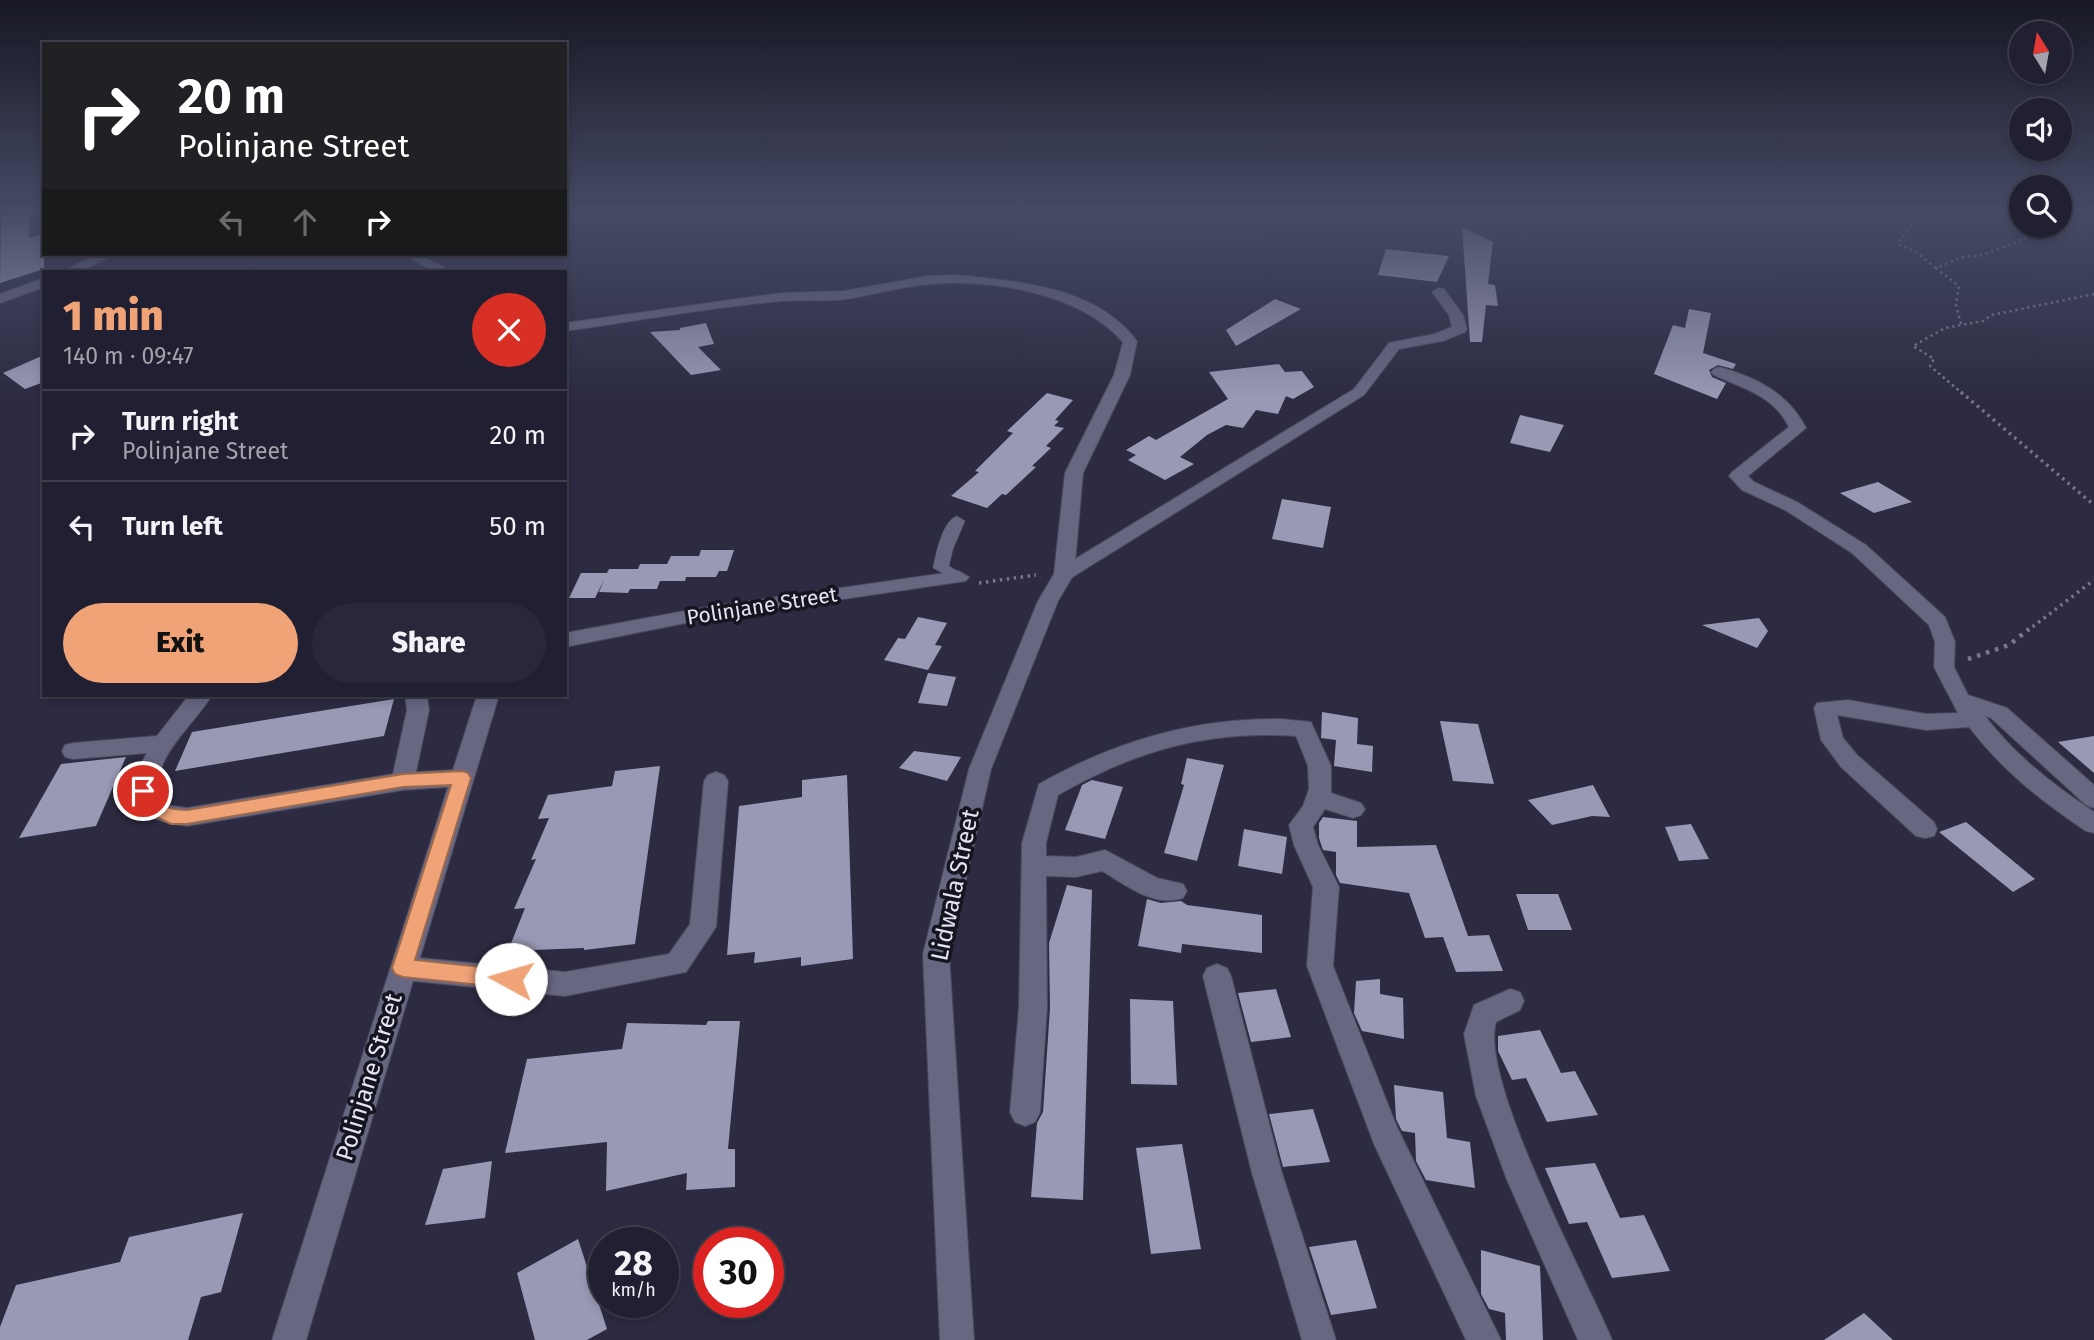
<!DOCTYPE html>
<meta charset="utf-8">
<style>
:root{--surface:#212032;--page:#29283a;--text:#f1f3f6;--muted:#a2a3ac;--line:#3e3e4d;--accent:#efa377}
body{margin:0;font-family:"Fira Sans",sans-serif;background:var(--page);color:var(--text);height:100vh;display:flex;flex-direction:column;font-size:26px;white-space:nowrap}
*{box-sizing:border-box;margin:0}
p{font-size:23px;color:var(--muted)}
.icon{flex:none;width:38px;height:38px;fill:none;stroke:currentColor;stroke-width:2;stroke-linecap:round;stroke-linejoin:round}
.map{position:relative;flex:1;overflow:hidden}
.drawer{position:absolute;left:42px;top:270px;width:525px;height:427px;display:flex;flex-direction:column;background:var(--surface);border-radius:0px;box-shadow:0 4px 10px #0003,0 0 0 2px var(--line)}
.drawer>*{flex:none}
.top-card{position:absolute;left:42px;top:42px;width:525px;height:214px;border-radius:0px;box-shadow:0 4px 10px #0003,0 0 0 2px var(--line);background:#202124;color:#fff;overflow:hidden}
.needle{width:46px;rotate:349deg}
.controls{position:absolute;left:2009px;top:21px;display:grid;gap:14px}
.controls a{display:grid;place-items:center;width:63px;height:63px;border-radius:50%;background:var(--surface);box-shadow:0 4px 10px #0003,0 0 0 2px var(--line);font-size:35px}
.speed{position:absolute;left:588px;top:1227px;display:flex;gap:14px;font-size:35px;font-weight:700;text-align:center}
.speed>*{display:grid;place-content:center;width:91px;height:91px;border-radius:50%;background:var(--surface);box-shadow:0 4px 10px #0003,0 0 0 2px var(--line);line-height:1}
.speed small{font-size:18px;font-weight:400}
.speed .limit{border:10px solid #d22;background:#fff;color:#111}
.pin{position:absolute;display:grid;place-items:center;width:60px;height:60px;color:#fff;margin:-30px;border:4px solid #fff;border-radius:50%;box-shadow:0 2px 7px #0007}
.me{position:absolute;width:77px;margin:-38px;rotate:276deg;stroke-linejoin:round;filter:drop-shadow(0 0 5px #0008)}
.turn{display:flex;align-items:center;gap:24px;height:147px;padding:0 21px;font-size:32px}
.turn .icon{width:91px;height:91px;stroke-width:2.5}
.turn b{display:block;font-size:49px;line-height:60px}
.lanes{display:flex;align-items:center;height:66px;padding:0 21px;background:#0003;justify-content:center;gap:35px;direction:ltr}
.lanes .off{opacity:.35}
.round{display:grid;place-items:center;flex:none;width:74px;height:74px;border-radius:37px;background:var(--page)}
.overview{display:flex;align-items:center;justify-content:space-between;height:119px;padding:0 21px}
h1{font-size:42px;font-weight:800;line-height:52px;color:var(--accent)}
.primary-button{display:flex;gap:14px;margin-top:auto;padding:14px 21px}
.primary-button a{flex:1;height:80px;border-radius:42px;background:var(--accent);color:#111;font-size:28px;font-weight:800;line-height:80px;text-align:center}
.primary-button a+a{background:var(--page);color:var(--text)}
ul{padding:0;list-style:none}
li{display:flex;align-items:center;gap:21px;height:91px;padding:0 21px;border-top:2px solid var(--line)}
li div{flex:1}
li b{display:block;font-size:26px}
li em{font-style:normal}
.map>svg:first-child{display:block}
</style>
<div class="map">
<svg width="2094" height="1340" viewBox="0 0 2094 1340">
<rect width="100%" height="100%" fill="#2c2b42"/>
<g fill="#9a99b5">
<path d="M29,212V238L44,234V269L0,283L1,216Z"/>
<path d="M1462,227L1493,242L1488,284L1495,285L1498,306L1486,305L1482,342H1470Z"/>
<path d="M1386,249L1449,256L1437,282L1378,275Z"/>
<path d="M1275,299L1301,309L1236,346L1226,330Z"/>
<path d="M1689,309L1711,313L1703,353L1736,364L1733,369L1718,365L1709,370L1712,377L1726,383L1717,399L1654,374L1673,325L1685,328Z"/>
<path d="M706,323L714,344L698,347L721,370L691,375L650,332L680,330V328Z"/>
<path d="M44,355V382L25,389L3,373Z"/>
<path d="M1279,364L1285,372L1302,371L1314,387L1293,399L1286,396L1278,414L1256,410L1243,428L1226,425L1207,435L1180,457L1194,464L1165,480L1128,460L1136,455L1126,450L1149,436L1156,440L1228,399L1209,372Z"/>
<path d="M1047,393L1073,400L1055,420L1059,421L1054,426L1064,428L1046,446L1051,448L1032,466L1036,467L1006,495L1002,494L987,508L951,496L979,472L975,471L1013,433L1007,431Z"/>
<path d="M1520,415L1564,425L1550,452L1510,443Z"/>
<path d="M1878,482L1912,502L1874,513L1840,493Z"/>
<path d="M1282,499L1331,507L1323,548L1272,539Z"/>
<path d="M701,550H734L727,571H719L716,577H686L685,581H660L657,589H630L628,593L599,592L604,580L595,598H569L581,573H607L609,569H638L640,564H667L671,556H699Z"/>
<path d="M918,617L947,623L935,645L942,646L928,670L884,660L898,638L905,639Z"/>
<path d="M1759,618L1768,631L1757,648L1702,625Z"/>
<path d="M928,673L956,677L947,706L918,703Z"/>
<path d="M394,699L384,736L175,771L192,732Z"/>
<path d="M1322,712L1358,718L1357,744L1373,746L1372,772L1334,766L1336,740L1321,738Z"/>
<path d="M1440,721L1478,724L1494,784L1453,781Z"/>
<path d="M2094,736V773L2058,742Z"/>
<path d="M914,751L961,757L947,781L899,768Z"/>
<path d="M126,757L96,826L19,838L61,764Z"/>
<path d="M1187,758L1224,765L1197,861L1164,853L1184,785L1181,784Z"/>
<path d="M660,766L635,944L584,950V948L508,951L525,908L514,909L536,859L531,860L549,818L538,819L548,795L612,786L615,771Z"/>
<path d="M847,775L853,959L801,966V957L754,963L755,952L727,955L739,806L802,797V780Z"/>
<path d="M1092,780L1123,787L1105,839L1065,830L1082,785Z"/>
<path d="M1593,785L1610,817L1592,816L1552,825L1528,800Z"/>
<path d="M1323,817L1357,821V847L1436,845L1468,936L1489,935L1503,971L1456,972L1443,937L1425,938L1409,893L1340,883L1336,875V852L1323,850L1319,838V823Z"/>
<path d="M1966,822L2035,879L2013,892L1939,832Z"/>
<path d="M1691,824L1709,859L1679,861L1665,827Z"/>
<path d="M1244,829L1287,837L1282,874L1238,866Z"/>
<path d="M1067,885L1092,890L1083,1200L1031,1197L1037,1123L1043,1112L1050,1008L1049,943Z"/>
<path d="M1516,894H1558L1572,930H1528Z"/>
<path d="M1147,899L1161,903L1181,901L1187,905L1262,915V953L1182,944L1181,953L1138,946Z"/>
<path d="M1380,979V994L1403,998L1404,1039L1362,1031L1354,1013L1356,981Z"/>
<path d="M1276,989L1291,1037L1251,1042L1238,993Z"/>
<path d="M1130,999L1173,1001L1177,1085L1131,1084Z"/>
<path d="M708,1021H740L728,1149H735V1187L686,1190L687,1173L606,1191L607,1142L505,1153L527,1059L622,1049L627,1023L706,1025Z"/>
<path d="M1540,1030L1561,1073L1575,1071L1598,1115L1547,1122L1526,1078L1512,1080L1498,1051V1036Z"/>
<path d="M1394,1085L1443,1092L1447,1138L1470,1142L1475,1188L1426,1180L1416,1161L1415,1133L1402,1131L1396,1119Z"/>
<path d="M1313,1109L1330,1162L1283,1167L1269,1114Z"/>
<path d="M1182,1144L1201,1249L1151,1254L1136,1148Z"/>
<path d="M492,1161L485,1218L425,1225L443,1169Z"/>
<path d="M1595,1163L1620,1218L1644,1215L1670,1271L1612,1278L1587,1222L1569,1224L1545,1168Z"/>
<path d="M243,1213L221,1292L201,1297L188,1340H0V1327L16,1285L120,1262L129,1237Z"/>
<path d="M578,1239L607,1329L587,1340H535L517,1273Z"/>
<path d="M1356,1240L1377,1308L1331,1315L1309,1247Z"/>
<path d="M1481,1250L1540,1266L1543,1340H1506L1505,1313L1489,1309L1481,1294Z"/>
<path d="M1864,1313L1893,1340H1824Z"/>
</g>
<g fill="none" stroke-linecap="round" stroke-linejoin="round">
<defs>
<path id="service" d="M957,516L965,521L953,549L949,566L967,577L959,582L933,568C936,554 942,521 957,516Z"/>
<g id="minor">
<path d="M100,254H116L81,271H63Z"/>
<path d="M44,278V287L0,303V294Z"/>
<path d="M1439,288L1444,289L1463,315L1467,329L1465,332L1443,341L1399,349L1364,395L1071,578H1057L1054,574L1057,570L1354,389L1389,343L1434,334L1452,327L1449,315L1432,292Z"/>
<path d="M1719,367C1756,377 1788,393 1806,428L1748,476L1754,482L1797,502L1866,545L1945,617L1955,642L1954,667L1968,695L2007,708L2094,785V808L2086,805L1991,718L1985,716C2016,756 2052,784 2094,812V833L2086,831C2041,801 2002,770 1969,727L1926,730L1837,715L1843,738L1857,755L1934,822L1937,829L1934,836L1925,838L1916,836L1841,767L1821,740L1814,708L1817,703L1848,700L1926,714L1958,713L1934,667L1935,642L1929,625L1852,553L1785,510L1742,490L1729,476L1732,472L1789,427C1773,395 1744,389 1714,375L1711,372L1714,369Z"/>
<path d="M959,571L969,577L966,581L701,620L565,647V633L701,608Z"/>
<path d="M189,695H212C193,727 151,757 158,798L166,805L187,808L393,774L407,710L405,695H427L429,710L416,772L453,770L477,695H499L420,958L565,972L669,954L690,924L704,781L708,775L716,772L724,775L728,781L716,927L686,972L565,996L413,981L306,1340H272L448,787L403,790L187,826C136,819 118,803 147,753L73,759L65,757L62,751L65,745L73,743L157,736Z"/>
<path d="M1281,719L1311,722L1331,766V793L1361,803L1365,809L1361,815L1353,818L1325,809L1313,827L1318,845L1339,887L1333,966L1397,1127L1501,1340H1466L1374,1144L1307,966L1313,887L1294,845L1289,825L1303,806L1309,789L1308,766L1296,736C1206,730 1135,751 1058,795L1046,843V856L1076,857L1105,850L1157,878L1183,884L1187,891L1183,898C1154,908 1126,885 1102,871L1076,877L1046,876L1047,1008L1040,1112L1035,1122L1025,1126L1015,1122L1010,1112L1019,1008L1022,843L1039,784C1116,741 1193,718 1281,719Z"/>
<path d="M1217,964L1227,968L1231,976L1282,1173L1336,1340H1302L1252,1173L1203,976L1207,968Z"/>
<path d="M1510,989L1520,992L1524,1001L1520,1010L1496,1022C1479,1080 1586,1277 1612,1340H1578L1507,1180L1476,1096L1464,1034L1474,1005Z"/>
</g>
<g id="tertiary">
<path d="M402,254H418L451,271H434Z"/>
<path d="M958,275C1020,282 1096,286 1137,341L1130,375L1083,473L1074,574L1058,601L991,769L949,954L974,1340H940L923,954L969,769L1038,601L1054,574L1065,473L1114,375L1123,342C1080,293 992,279 930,284C902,286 874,295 846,299C825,302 803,299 782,301C710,307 637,321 565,331V323L781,293L844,291L928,276Z"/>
</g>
</defs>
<use href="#service" stroke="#4b495d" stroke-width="1"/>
<use href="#minor" stroke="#4b495d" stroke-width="2"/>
<use href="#tertiary" stroke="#4b495d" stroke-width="2"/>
<g stroke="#77778b" stroke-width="2.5" stroke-dasharray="2.5 3.5" stroke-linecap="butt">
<path d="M1912,210L1915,219"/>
<path d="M1936,268L1916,252L1898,244C1901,236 1910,230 1915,219L1938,213"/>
<path d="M1961,324L1956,305L1959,286L1936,268L1963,257L1983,255L2024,239L2062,232L2070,227L2076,212"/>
<path d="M1963,394L1930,366L1934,359L1913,346L1945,328L1983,321L1992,315L2094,294"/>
</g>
<g stroke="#77778b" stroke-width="3.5" stroke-dasharray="2.5 4.5" stroke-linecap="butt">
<path d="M1961,392L2094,505"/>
<path d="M979,583L1036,575"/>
<path d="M2027,631L2094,580"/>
</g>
<path stroke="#77778b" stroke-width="4.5" stroke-dasharray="3.5 6" stroke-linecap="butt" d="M1968,659L2009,645L2029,629"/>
<use href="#service" fill="#686782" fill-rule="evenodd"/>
<use href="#minor" fill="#686782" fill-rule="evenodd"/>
<use href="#tertiary" fill="#686782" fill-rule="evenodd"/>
</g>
<linearGradient id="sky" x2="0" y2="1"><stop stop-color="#181824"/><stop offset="0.53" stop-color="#454a65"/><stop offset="1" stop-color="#454a65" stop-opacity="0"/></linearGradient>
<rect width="2094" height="398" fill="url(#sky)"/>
<path fill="#efa377" stroke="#9b6a4d" stroke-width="2" d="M462,771L468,773L471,778L415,960L511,970L518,972L521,979L518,985L511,988L403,977L395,974L392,968L451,785L403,787L187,824H171L142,810L134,791L137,787H149C158,805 166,810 187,810L403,774Z"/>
<g text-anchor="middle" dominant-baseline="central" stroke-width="7" stroke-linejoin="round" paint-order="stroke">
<g font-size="21" fill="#e4e4f4" stroke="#15151f">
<text transform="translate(762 606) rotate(-9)">Polinjane Street</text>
</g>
<g font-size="24" fill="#e4e4f4" stroke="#15151f">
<text transform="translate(955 885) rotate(-78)">Lidwala Street</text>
<text transform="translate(369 1077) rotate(-73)">Polinjane Street</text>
</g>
</g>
</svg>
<div class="controls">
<a><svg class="needle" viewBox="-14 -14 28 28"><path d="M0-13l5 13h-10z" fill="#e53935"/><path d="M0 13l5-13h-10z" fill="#a2a3ac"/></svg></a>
<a><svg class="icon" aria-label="sound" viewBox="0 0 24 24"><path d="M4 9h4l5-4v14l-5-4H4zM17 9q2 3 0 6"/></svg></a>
<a><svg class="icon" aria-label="search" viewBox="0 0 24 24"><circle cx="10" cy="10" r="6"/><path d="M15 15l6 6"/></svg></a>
</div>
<div class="speed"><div>28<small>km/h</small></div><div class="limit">30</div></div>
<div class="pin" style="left:143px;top:791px;background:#d93025"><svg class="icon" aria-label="arrive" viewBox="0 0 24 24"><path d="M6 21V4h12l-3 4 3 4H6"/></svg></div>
<svg class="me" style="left:511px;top:979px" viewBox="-20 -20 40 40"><circle r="19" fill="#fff"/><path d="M0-13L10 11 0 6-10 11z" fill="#efa377"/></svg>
<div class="top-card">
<div class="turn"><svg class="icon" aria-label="right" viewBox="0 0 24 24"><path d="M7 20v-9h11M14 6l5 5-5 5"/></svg><div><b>20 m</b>Polinjane Street</div></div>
<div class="lanes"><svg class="icon off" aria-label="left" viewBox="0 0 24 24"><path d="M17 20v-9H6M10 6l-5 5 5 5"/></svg><svg class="icon off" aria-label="ahead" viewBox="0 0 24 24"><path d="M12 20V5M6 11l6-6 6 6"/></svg><svg class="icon" aria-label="right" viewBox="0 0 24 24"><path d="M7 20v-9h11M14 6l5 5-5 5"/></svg></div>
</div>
<section class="drawer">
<div class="overview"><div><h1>1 min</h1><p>140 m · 09:47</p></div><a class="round" style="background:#d93025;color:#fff"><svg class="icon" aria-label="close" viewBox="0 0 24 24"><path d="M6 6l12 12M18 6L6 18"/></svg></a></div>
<ul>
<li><svg class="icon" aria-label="right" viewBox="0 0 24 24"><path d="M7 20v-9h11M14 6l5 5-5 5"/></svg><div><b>Turn right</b><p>Polinjane Street</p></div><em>20 m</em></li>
<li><svg class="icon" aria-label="left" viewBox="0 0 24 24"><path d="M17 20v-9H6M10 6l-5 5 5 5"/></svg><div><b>Turn left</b></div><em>50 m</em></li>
</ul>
<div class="primary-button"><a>Exit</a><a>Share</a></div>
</section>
</div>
